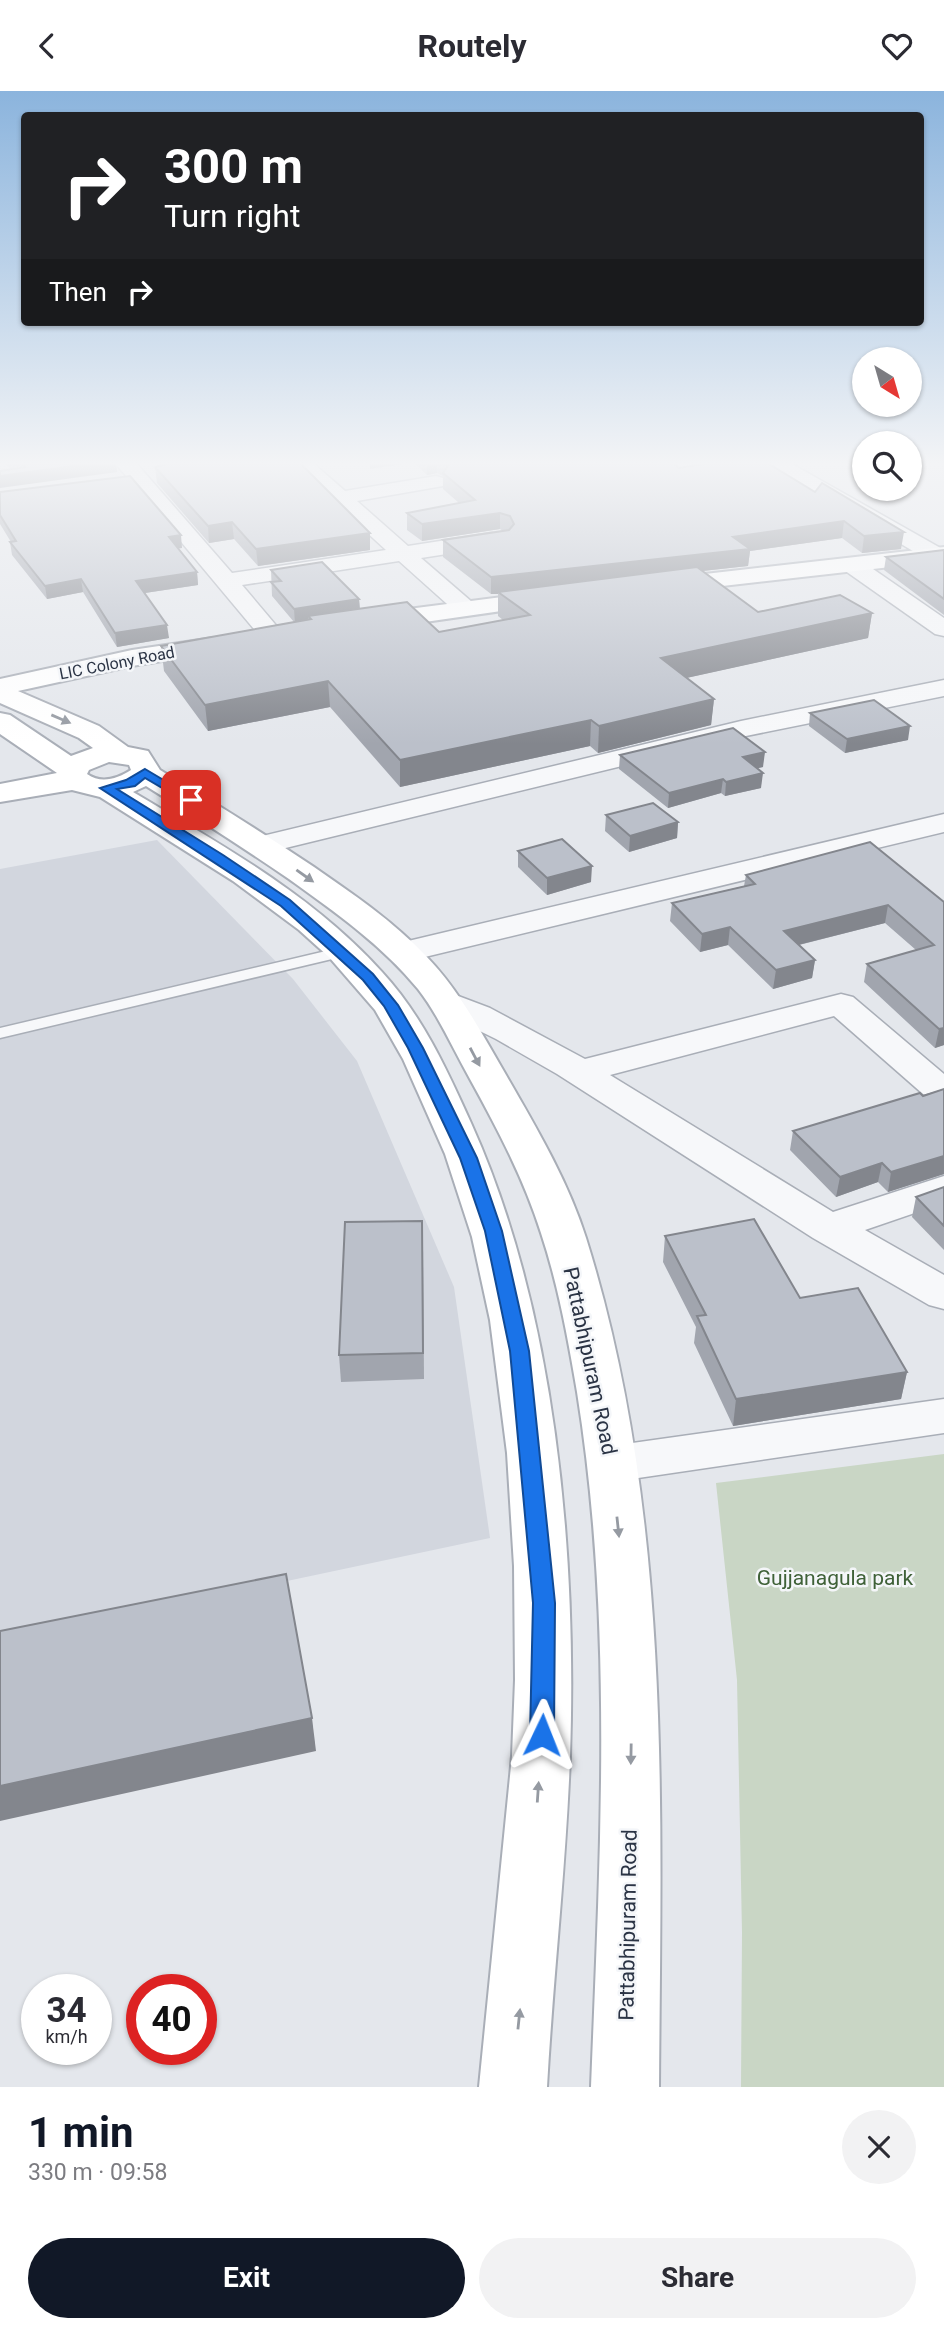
<!DOCTYPE html>
<meta charset="utf-8">
<style>
:root{--surface:#fff;--page:#f2f2f3;--text:#2b2b33;--muted:#7c7c81;--accent:#111827}
body{margin:0;font-family:Roboto,sans-serif;background:var(--page);color:var(--text);height:100vh;display:flex;flex-direction:column;font-size:26px;white-space:nowrap}
*{box-sizing:border-box;margin:0}
p{font-size:23px;color:var(--muted)}
.icon{flex:none;width:38px;height:38px;fill:none;stroke:currentColor;stroke-width:2;stroke-linecap:round;stroke-linejoin:round}
.map{position:relative;height:1996px;overflow:hidden}
.panel{display:flex;flex-direction:column;background:var(--surface);flex:1}
.panel>*{flex:none}
.banner{position:absolute;left:21px;top:21px;width:903px;height:214px;border-radius:7px;box-shadow:0 2px 5px #0004;background:#202124;color:#fff;overflow:hidden}
.needle{width:46px;rotate:143deg}
.tools{position:absolute;left:852px;top:256px;display:grid;gap:14px}
.tools a{display:grid;place-items:center;width:70px;height:70px;border-radius:50%;background:var(--surface);box-shadow:0 2px 5px #0004;font-size:35px}
.speed{position:absolute;left:21px;top:1883px;display:flex;gap:14px;font-size:35px;font-weight:700;text-align:center}
.speed>*{display:grid;place-content:center;width:91px;height:91px;border-radius:50%;background:var(--surface);box-shadow:0 2px 5px #0004;line-height:1}
.speed small{font-size:18px;font-weight:400}
.speed .limit{border:10px solid #d22;background:#fff;color:#111}
.pin{position:absolute;display:grid;place-items:center;width:60px;height:60px;color:#fff;margin:-30px;border-radius:14px;box-shadow:0 4px 10px #0006}
.me{position:absolute;width:77px;margin:-38px;rotate:2deg;stroke-linejoin:round;filter:drop-shadow(0 0 5px #0008)}
.turn{display:flex;align-items:center;gap:24px;height:147px;padding:0 28px;font-size:32px}
.turn .icon{width:91px;height:91px;stroke-width:2.5}
.turn b{display:block;font-size:49px;line-height:60px}
.then{display:flex;align-items:center;height:66px;padding:0 28px;background:#0003;gap:14px;font-size:26px}
.round{display:grid;place-items:center;flex:none;width:74px;height:74px;border-radius:37px;background:var(--page)}
.headline{display:flex;align-items:center;justify-content:space-between;height:119px;padding:0 28px}
h1{font-size:42px;font-weight:700;line-height:52px;color:var(--accent)}
.cta{display:flex;gap:14px;margin-top:auto;padding:14px 28px}
.cta a{flex:1;height:80px;border-radius:42px;background:var(--accent);color:#fff;font-size:28px;font-weight:700;line-height:80px;text-align:center}
.cta a+a{background:var(--page);color:var(--text)}
header{display:flex;justify-content:space-between;align-items:center;height:91px;padding:0 28px;background:var(--surface);font-size:32px;font-weight:700}
.map>svg:first-child{display:block}
</style>
<header><svg class="icon" aria-label="back" viewBox="0 0 24 24"><path d="M15 5l-7 7 7 7"/></svg>Routely<svg class="icon" aria-label="heart" viewBox="0 0 24 24"><path d="M12 20l-8-8c-3-5 5-10 8-4 3-6 11-1 8 4z"/></svg></header>
<div class="map">
<svg width="944" height="1996" viewBox="0 0 944 1996">
<rect width="100%" height="100%" fill="#e4e7ec"/>
<path fill="#d2d6de" d="M157,749L293,888L357,970L454,1196L490,1447L0,1551V778Z"/>
<path fill="#c9d6c5" d="M944,1363V1996H741L742,1841L737,1589L716,1392Z"/>
<g fill="none" stroke-linecap="round" stroke-linejoin="round">
<defs>
<path id="lane" d="M343,856L351,861L349,864L0,947V937Z"/>
<g id="street">
<path d="M116,373H137L232,482L386,459L292,373H314L345,400L436,385L443,387L446,391L443,395L357,410L408,455L492,442L500,444L503,449L500,454L492,456L421,467L472,511L476,516L472,521H456L399,470L242,494L285,545L282,550L273,552L264,550Z"/>
<path d="M767,373H792L944,459V468L928,469Z"/>
<path d="M852,467L860,469L944,527V545L935,543L844,479L841,474L844,469Z"/>
<path d="M944,589V605L741,646L261,763L250,760L246,754L250,748L741,630Z"/>
<path d="M944,723V741L404,871L392,868L387,861L392,854L404,851Z"/>
<path d="M445,900L490,917L585,968L841,903L853,906L944,983V1013L931,1010L834,925L610,984L833,1121L944,1085V1112L865,1139L944,1184V1218L929,1214L813,1147L557,983L496,948L433,917L428,910L433,903Z"/>
<path d="M944,1308V1342L611,1391L594,1386L588,1373L594,1360L611,1355Z"/>
</g>
<g id="secondary">
<path d="M944,456V470L661,502L652,500L649,495L652,490L661,488Z"/>
<path d="M549,500L558,502L561,507L558,512L369,539L360,536L356,531L360,526L369,523Z"/>
<path d="M213,547L222,550L226,555L222,560L132,575L18,600L99,635L128,656L148,660L160,679C212,710 263,742 314,776C353,803 393,830 426,865C460,900 482,943 506,984C536,1036 568,1090 586,1147C672,1421 661,1713 659,1996H591C600,1765 614,1531 577,1301C568,1248 558,1193 541,1142C524,1088 497,1037 470,988C453,958 439,925 418,898C382,854 335,821 289,788C242,756 194,725 146,695L133,701C220,753 313,804 382,881C422,924 447,979 471,1032C556,1220 577,1462 570,1666C566,1776 553,1886 547,1996H479L512,1665L515,1589L514,1475L507,1362L490,1229L472,1146L445,1063L403,968L375,919L329,866L299,839L233,790L100,706L72,699L0,711V693L57,682L0,643V622L10,624L71,665L93,657L79,647L0,612V588L132,559ZM109,671L129,674L131,679C117,688 101,693 87,683L89,679Z"/>
</g>
</defs>
<use href="#lane" stroke="#a9aeb7" stroke-width="3"/>
<use href="#street" stroke="#a9aeb7" stroke-width="3"/>
<use href="#secondary" stroke="#a9aeb7" stroke-width="4"/>
<use href="#lane" fill="#f7f8fa" fill-rule="evenodd"/>
<use href="#street" fill="#f7f8fa" fill-rule="evenodd"/>
<use href="#secondary" fill="#fff" fill-rule="evenodd"/>
</g>
<g fill="#a1a5ae">
<path d="M5,373H116L117,381L12,378Z"/>
<path d="M416,373H674L679,377L769,373L901,458L862,462L842,447L750,460L748,475L702,480L758,521L872,522L868,547L686,587L714,608L711,634L598,662L590,655L400,696L330,616L208,640L164,580L161,555L294,531L272,505L271,479L359,508L360,518L439,541L503,529L498,525V503H491L443,466V449L503,440L500,438L422,450L407,439V422L459,412L443,398V385L437,382L427,384Z"/>
<path d="M155,376L370,459L258,475L234,448L209,452L157,392Z"/>
<path d="M0,401L182,457H178L197,481L198,494L145,502L169,547L117,556L83,501L47,508L12,464L10,451H11L0,433Z"/>
<path d="M944,459V524L884,479L886,466Z"/>
<path d="M810,622L908,649L845,662L809,635Z"/>
<path d="M620,664L763,676L757,677L761,697L725,705L721,702L668,717L619,678Z"/>
<path d="M606,724L678,731L677,747L629,761L605,740Z"/>
<path d="M518,760L591,791L547,804L518,776Z"/>
<path d="M746,784L944,811V954L935,957L864,891L867,873L916,859L885,832L799,854L815,869L812,887L773,898L728,854L700,861L670,830L672,812L744,795Z"/>
<path d="M944,998V1083L888,1101L878,1091L836,1106L790,1059L793,1040Z"/>
<path d="M944,1096V1159L912,1126L916,1106Z"/>
<path d="M665,1145L800,1207L907,1281L901,1308L733,1335L694,1252L696,1236L663,1171Z"/>
<path d="M423,1156L424,1288L341,1291L339,1264Z"/>
</g>
<g fill="#83868d">
<path d="M88,373H116L117,381L0,397V385Z"/>
<path d="M370,373H404L370,378Z"/>
<path d="M427,373H437V382L427,384Z"/>
<path d="M500,422V438L422,450V433Z"/>
<path d="M844,430L842,447L750,460L748,475L500,502L498,501V503H491V486L733,446Z"/>
<path d="M232,431L234,448L209,452L208,435Z"/>
<path d="M904,441L901,458L862,462L864,445Z"/>
<path d="M370,442V459L258,475L256,458Z"/>
<path d="M181,444L182,457L170,459L169,446Z"/>
<path d="M197,481L198,494L138,503L136,490Z"/>
<path d="M81,488L83,501L47,508L45,495Z"/>
<path d="M359,508L360,522L308,525V530L295,532L294,518Z"/>
<path d="M872,522L868,547L659,593L661,567Z"/>
<path d="M167,534L169,547L117,556L115,542Z"/>
<path d="M328,590L330,616L208,640L205,614Z"/>
<path d="M714,608L711,634L598,662L599,635Z"/>
<path d="M591,629L590,655L400,696V669Z"/>
<path d="M910,635L908,649L845,662L847,648Z"/>
<path d="M765,661L763,676L741,681L743,666Z"/>
<path d="M763,682L761,697L725,705L726,691Z"/>
<path d="M723,688L721,702L668,717L669,702Z"/>
<path d="M678,731L677,747L629,761L630,745Z"/>
<path d="M592,775L591,791L547,804V787Z"/>
<path d="M888,814L885,832L782,858L784,840Z"/>
<path d="M730,836L728,854L700,861L702,843Z"/>
<path d="M815,869L812,887L773,898L776,879Z"/>
<path d="M944,937V954L935,957L939,938Z"/>
<path d="M944,1065V1083L888,1101L891,1081Z"/>
<path d="M882,1072L878,1091L836,1106L840,1086Z"/>
<path d="M907,1281L901,1308L733,1335L736,1308Z"/>
<path d="M312,1627L316,1660L0,1730V1695Z"/>
</g>
<g fill="#bbc0ca" stroke="#83868d" stroke-width="2">
<path d="M21,373H88L0,385V380L26,376Z"/>
<path d="M167,373H301L370,442L256,458L232,431L208,435L155,376Z"/>
<path d="M447,373H674L679,377L703,373H769L815,401L822,392L904,441L864,445L844,430L733,446L750,458L491,486L443,449L509,439L514,433L510,425L500,422L422,433L407,422L475,409L443,382L448,375Z"/>
<path d="M130,385L181,444L169,446L197,481L136,490L167,534L115,542L81,488L45,495L10,451L16,450L0,424V401Z"/>
<path d="M944,459V508L886,466Z"/>
<path d="M322,471L359,508L294,518L271,491L281,490L271,479Z"/>
<path d="M697,476L758,521L840,504L872,522L661,567L714,608L599,635L591,629L400,669L328,590L205,614L161,555L311,528L308,525L407,511L439,541L530,524L498,501Z"/>
<path d="M874,609L910,635L847,648L810,622Z"/>
<path d="M733,637L765,661L743,666L763,682L726,691L723,688L669,702L620,664Z"/>
<path d="M653,712L678,731L630,745L606,724Z"/>
<path d="M562,748L592,775L547,787L518,760Z"/>
<path d="M870,751L944,811V937L939,938L867,873L934,854L888,814L784,840L815,869L776,879L730,836L702,843L672,812L755,793L746,784Z"/>
<path d="M944,998V1065L891,1081L882,1072L840,1086L793,1040L920,1002L923,1005Z"/>
<path d="M944,1096V1135L916,1106Z"/>
<path d="M754,1128L800,1207L858,1197L907,1281L736,1308L697,1225L706,1224L665,1145Z"/>
<path d="M422,1130L423,1262L339,1264L345,1131Z"/>
<path d="M286,1483L312,1627L0,1695V1540Z"/>
</g>
<defs><path id="oneway-solid" d="M-6-.8H1V-3.2L6.5 0L1 3.2V.8H-6Z" transform="scale(1.75)"/></defs>
<g fill="#959aa2">
<use href="#oneway-solid" transform="translate(61 628) rotate(23)"/>
<use href="#oneway-solid" transform="translate(305 785) rotate(35)"/>
<use href="#oneway-solid" transform="translate(475 966) rotate(62)"/>
<use href="#oneway-solid" transform="translate(618 1436) rotate(84)"/>
<use href="#oneway-solid" transform="translate(631 1663) rotate(91)"/>
<use href="#oneway-solid" transform="translate(538 1701) rotate(-86)"/>
<use href="#oneway-solid" transform="translate(519 1928) rotate(-84)"/>
</g>
<linearGradient id="sky" x2="0" y2="1"><stop stop-color="#8bb4dd"/><stop offset="0.57" stop-color="#f3f4f6"/><stop offset="1" stop-color="#f3f4f6" stop-opacity="0"/></linearGradient>
<rect width="944" height="653" fill="url(#sky)"/>
<path fill="#1a73e8" stroke="#114b97" stroke-width="2" d="M145,678L197,709L195,711H186L145,687L135,695L117,698L223,764L290,809L373,883L398,914L423,957L477,1067L502,1140L529,1260L555,1512L554,1644L550,1652L542,1655L534,1652L530,1644L533,1512L510,1260L485,1140L460,1067L408,957L384,915L363,889L281,815L100,697L126,689Z"/>
<g text-anchor="middle" dominant-baseline="central" stroke-width="5" stroke-linejoin="round" paint-order="stroke">
<g font-size="16" fill="#2b3445" stroke="#f4f6f9">
<text transform="translate(117 572) rotate(-11)">LIC Colony Road</text>
</g>
<g font-size="21" fill="#2b3445" stroke="#f4f6f9">
<text transform="translate(590 1270) rotate(78)">Pattabhipuram Road</text>
<text transform="translate(628 1834) rotate(-89)">Pattabhipuram Road</text>
</g>
<g font-size="21" fill="#3f6138" stroke="#f4f6f9">
<text x="835" y="1487">Gujjanagula park</text>
</g>
</g>
</svg>
<div class="tools">
<a><svg class="needle" viewBox="-14 -14 28 28"><path d="M0-13l5 13h-10z" fill="#e53935"/><path d="M0 13l5-13h-10z" fill="#7c7c81"/></svg></a>
<a><svg class="icon" aria-label="search" viewBox="0 0 24 24"><circle cx="10" cy="10" r="6"/><path d="M15 15l6 6"/></svg></a>
</div>
<div class="speed"><div>34<small>km/h</small></div><div class="limit">40</div></div>
<div class="pin" style="left:191px;top:709px;background:#d93025"><svg class="icon" aria-label="arrive" viewBox="0 0 24 24"><path d="M6 21V4h12l-3 4 3 4H6"/></svg></div>
<svg class="me" style="left:542px;top:1644px" viewBox="-20 -20 40 40"><path d="M0-17L14 15 0 8-14 15z" fill="#1a73e8" stroke="#fff" stroke-width="4"/></svg>
<div class="banner">
<div class="turn"><svg class="icon" aria-label="right" viewBox="0 0 24 24"><path d="M7 20v-9h11M14 6l5 5-5 5"/></svg><div><b>300 m</b>Turn right</div></div>
<div class="then">Then<svg class="icon" aria-label="right" viewBox="0 0 24 24"><path d="M7 20v-9h11M14 6l5 5-5 5"/></svg></div>
</div>
</div>
<section class="panel">
<div class="headline"><div><h1>1 min</h1><p>330 m · 09:58</p></div><a class="round"><svg class="icon" aria-label="close" viewBox="0 0 24 24"><path d="M6 6l12 12M18 6L6 18"/></svg></a></div>
<div class="cta"><a>Exit</a><a>Share</a></div>
</section>
